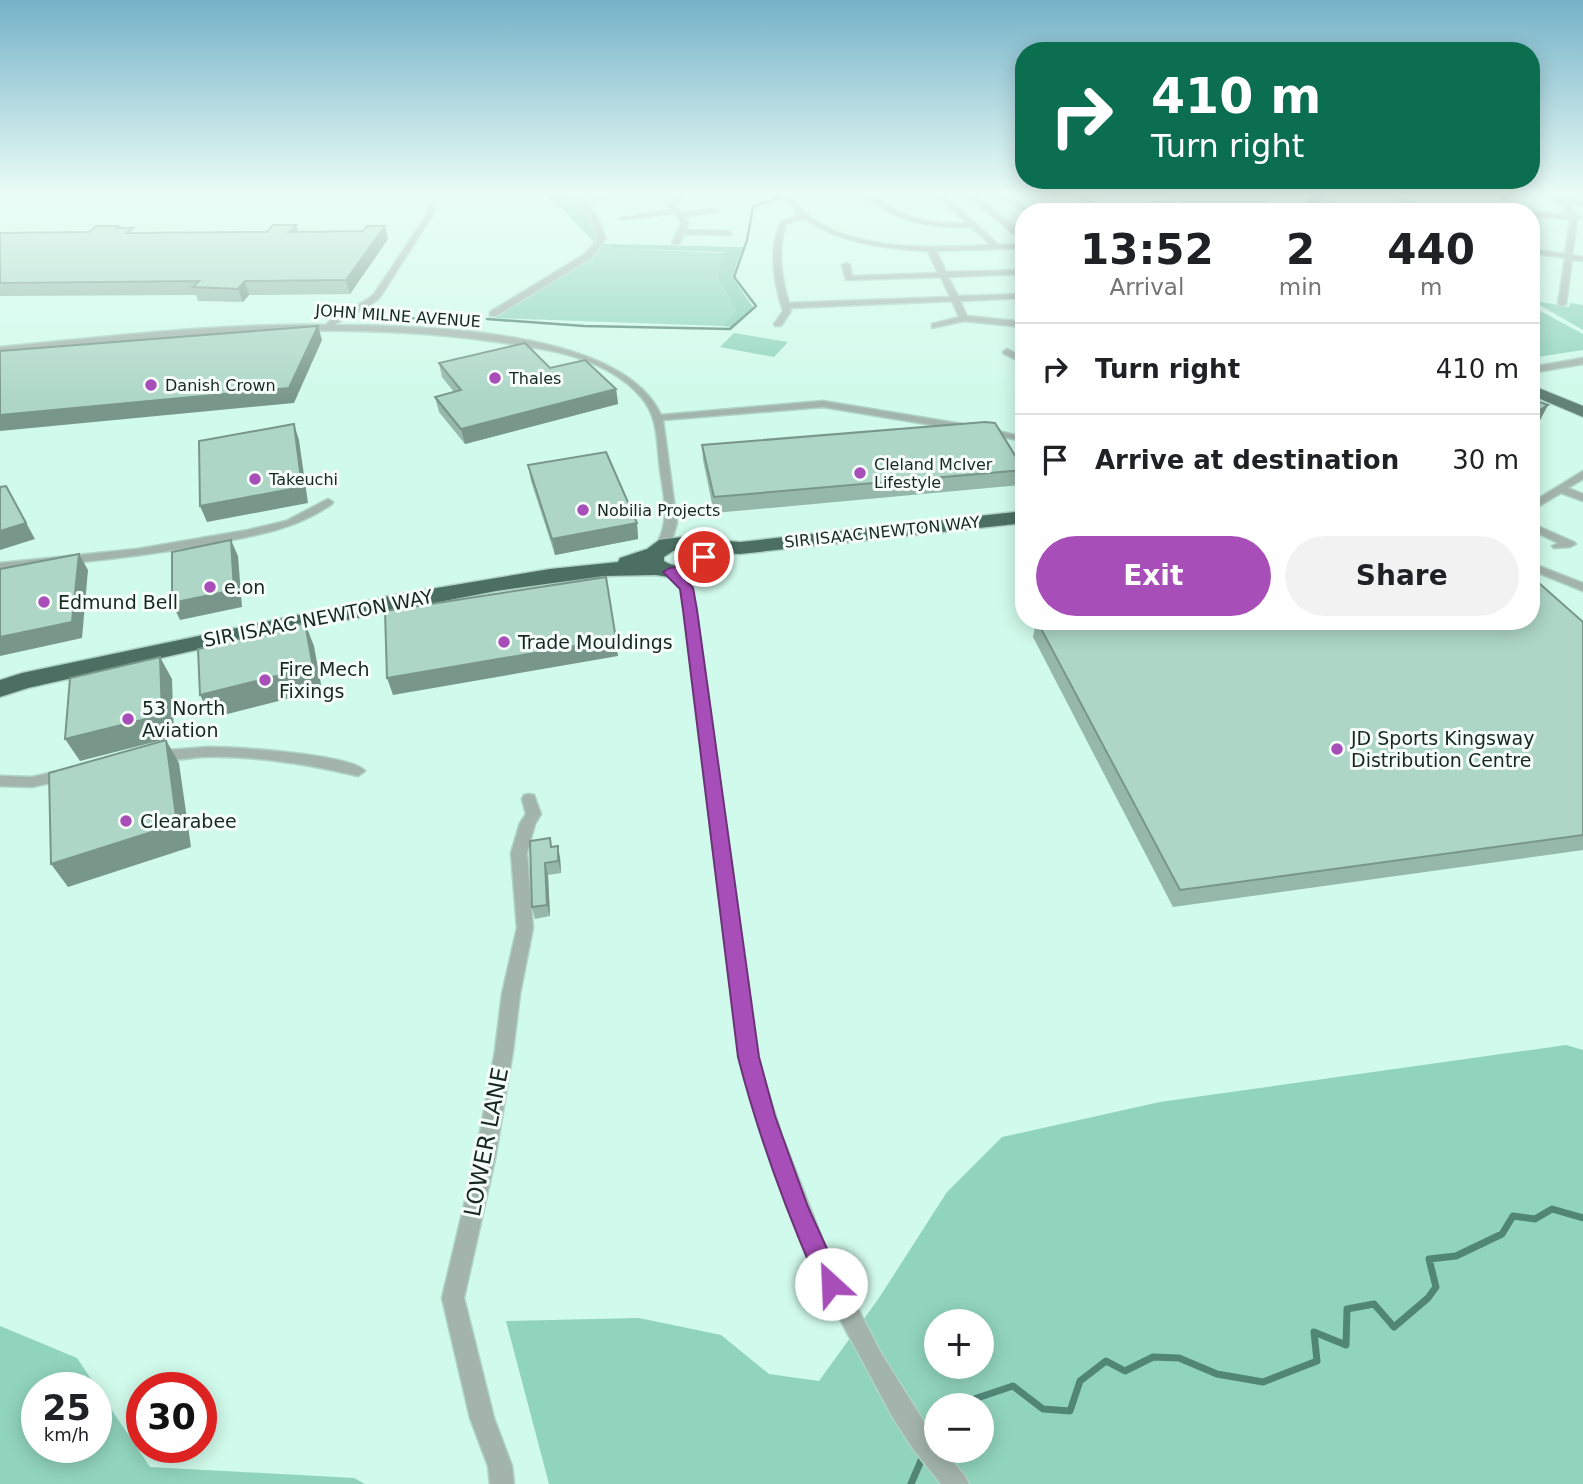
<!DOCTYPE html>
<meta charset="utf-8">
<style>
:root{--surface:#fff;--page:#f2f2f2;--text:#202124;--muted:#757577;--line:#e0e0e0;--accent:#a84eb9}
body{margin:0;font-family:"DejaVu Sans",sans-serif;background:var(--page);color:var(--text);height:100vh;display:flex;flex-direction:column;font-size:26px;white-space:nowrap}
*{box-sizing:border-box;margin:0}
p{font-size:23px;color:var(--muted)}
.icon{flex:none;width:38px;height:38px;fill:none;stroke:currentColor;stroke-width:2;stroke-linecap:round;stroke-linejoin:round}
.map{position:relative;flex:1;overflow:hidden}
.side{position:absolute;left:1015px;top:203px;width:525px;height:427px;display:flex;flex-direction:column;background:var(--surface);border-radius:28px;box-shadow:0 4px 18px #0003}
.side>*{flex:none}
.hud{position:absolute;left:1015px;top:42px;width:525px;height:147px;border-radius:28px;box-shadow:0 4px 18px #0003;background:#0b6e4f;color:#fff;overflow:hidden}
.fabs{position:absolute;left:924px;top:1309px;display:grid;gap:14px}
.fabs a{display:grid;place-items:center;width:70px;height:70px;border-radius:50%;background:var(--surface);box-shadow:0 4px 18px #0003;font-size:35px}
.speed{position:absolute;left:21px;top:1372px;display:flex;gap:14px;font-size:35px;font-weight:700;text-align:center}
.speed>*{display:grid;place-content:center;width:91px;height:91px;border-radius:50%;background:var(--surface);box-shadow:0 4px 18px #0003;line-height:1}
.speed small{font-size:18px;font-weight:400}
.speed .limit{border:10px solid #d22;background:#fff;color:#111}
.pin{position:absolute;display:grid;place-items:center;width:60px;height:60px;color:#fff;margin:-30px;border:4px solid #fff;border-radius:50%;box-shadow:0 2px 7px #0007}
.me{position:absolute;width:77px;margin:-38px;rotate:335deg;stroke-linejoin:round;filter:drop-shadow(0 0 5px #0008)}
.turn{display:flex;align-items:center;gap:24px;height:147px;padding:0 21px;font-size:32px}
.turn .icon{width:91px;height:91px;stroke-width:2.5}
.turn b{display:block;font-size:49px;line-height:60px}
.eta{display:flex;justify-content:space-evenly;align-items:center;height:119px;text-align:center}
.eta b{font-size:42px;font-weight:600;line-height:49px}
.primary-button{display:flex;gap:14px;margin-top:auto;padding:14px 21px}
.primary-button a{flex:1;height:80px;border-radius:42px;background:var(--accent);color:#fff;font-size:28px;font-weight:600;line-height:80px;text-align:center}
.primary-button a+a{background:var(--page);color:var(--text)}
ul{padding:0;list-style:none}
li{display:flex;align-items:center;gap:21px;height:91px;padding:0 21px;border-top:2px solid var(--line)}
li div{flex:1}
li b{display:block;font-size:26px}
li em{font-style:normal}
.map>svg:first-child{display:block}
</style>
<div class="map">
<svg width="1583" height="1484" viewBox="0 0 1583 1484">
<rect width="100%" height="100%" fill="#d0faeb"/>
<g fill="#91d4bd" fill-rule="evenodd">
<path d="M1164,193H1279L1266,203L1199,212Z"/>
<path d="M604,244H611L612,248L723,253L717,276L736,311L723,326L495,318C506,313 511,305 521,299C548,279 580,267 604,244Z"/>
<path d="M1531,300L1569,307L1570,303L1583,305V330Z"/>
<path d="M1531,306L1583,334V350L1531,358Z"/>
<path d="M734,333L788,342L774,357L720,347Z"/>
<path d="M1566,1045L1583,1050V1484H549L506,1321L639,1318L721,1335L769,1374L819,1381L879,1298L947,1192L1002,1137L1160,1102ZM936,1321H982V1367H936ZM936,1405H982V1451H936Z"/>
<path d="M0,1326L77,1358L150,1467L354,1478L365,1484H0ZM37,1388H96V1447H37Z"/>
</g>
<g fill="#87ccb5">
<path d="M541,193C548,193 556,192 564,194C581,201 599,226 596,244L563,210Z"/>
<path d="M611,244L743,247L732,277L753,307L731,327L723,326L736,311L717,276L723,252L612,248Z"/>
</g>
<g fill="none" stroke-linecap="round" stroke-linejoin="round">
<g stroke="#518675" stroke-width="2.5">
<path d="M386,319L478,317"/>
<path d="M487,319L584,326L730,329L756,306L734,277L747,240L753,207L780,197L777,193"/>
</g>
<g stroke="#518675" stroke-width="7">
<path d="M956,1405L1013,1386L1043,1409L1070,1411L1080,1381L1106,1361L1125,1371L1153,1357L1179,1358L1217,1374L1263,1382L1317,1361L1314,1332L1346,1345L1347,1309L1374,1304L1394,1327L1428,1298L1436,1287L1429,1259L1456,1256L1502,1234L1513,1216L1535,1219L1552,1209L1583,1218"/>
<path d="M911,1484L923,1456"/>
</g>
<defs>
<g id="street">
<path d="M564,193C586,193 600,220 606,239L591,258L496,316H490V312L585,254L598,239L587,213Z"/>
<path d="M615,193H625L592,203L589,201Z"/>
<path d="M680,193H687L674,203L681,213L714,209L717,211L684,217L689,223L685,230L729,231L732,235L684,234L680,243L676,245L672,243L681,223L674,213L622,220L619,218L671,210L667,203Z"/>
<path d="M782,193H788C794,200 799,209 806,214C851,252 935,248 991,245L971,227C931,228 892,222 862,193C876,193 891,210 906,215C925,223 946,224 967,223L935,193H942L999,245L1024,244V248L936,251L946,272L1024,270V274L948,277L958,296L1024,294V298L960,301L967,316L1024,322V327L964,321L932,328V324L959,317L952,301L790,308L791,311L781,326H775L774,324L783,311C774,283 768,249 781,222L799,215ZM803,218C843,244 881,248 928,251L938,273L852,276L850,265L846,263L842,265L846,280L941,277L950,297L789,303C781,277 777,250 786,224Z"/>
<path d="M966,193H973L1018,229L1024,232V236L1012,233Z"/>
<path d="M1000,193H1007L1031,212H1024Z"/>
<path d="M1070,193L1081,195L1118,193L1087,198L1095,203L1131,209L1141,204L1172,200L1175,202L1139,210L1143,212C1117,212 1091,210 1070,193Z"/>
<path d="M1381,193H1390L1421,206L1487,212H1423Z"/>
<path d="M1498,193H1504L1512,209H1508Z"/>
<path d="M1552,193H1558L1564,200L1583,201V205L1567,204L1576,215L1581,217L1577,219L1572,255L1583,257V261L1572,260L1566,304L1562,306L1558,304L1565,258L1531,253V249L1565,254L1570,219L1531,216V212L1568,214Z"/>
<path d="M1316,195L1360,211L1361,212H1351L1314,198Z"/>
<path d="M432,203L435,205L432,216L380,297C367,311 348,313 335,325C418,326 622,328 661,415L823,401L962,424L967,427L962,430L823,407L663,420L677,523L673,537L664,550L660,551L654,548C673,520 662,492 659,461C657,439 657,415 641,397C605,355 542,348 490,341C327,319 163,336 0,353V347C108,337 217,323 326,325C339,309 360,308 374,294L426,216L429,205Z"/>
<path d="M1007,349L1024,357V363L1004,354L1003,352Z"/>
<path d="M1583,358V364L1531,373V367Z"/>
<path d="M986,428L1023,437L1018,440L983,433V429Z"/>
<path d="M1583,471V479L1568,488L1583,494V501L1561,493L1531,511V503Z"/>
<path d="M328,499L333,502L332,504C295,530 253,536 210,544C140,557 70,564 0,569V563L137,549L248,530L286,521Z"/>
<path d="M1531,523L1574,542L1576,544L1570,547L1554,548L1552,546L1558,543L1531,530Z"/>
<path d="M1531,563L1583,583V591L1531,570Z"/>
<path d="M687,584L693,588L757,1057L782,1136L824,1243L881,1353L936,1441V1451H944L965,1476L969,1484H941L913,1449L893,1418L827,1295L791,1213L750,1097L739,1057L681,588Z"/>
<path d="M207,747C234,747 351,754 365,771L358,776C307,764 254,755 201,757C189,758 156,764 149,756L156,751Z"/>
<path d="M68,769L75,774L73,778L32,787L0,786V776L32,777Z"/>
<path d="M529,794L534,795L541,814L535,824L527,853L533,928L520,994L513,1051L495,1159L464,1298L494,1418L512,1466L514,1484H490L488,1466L470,1418L442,1298L475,1159L495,1051L502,994L517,928L511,853L520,823L526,814L522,799L524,795Z"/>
</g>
<path id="primary" d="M1531,385L1583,406V417L1531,395Z"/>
<g id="highway">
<path d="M1313,193H1325L1314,212H1301Z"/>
<path d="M1024,511V523L740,554L712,553L715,557L702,573L681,579L656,575L604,576L496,591L232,642L28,688L0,697V680L22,673L389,596L550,569L618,562L620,558L647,549L659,540L682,537L740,542ZM682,549L688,551L693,557C684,567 675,568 664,561V557L673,551Z"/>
</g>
</defs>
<use href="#street" stroke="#afd4c7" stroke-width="3"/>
<use href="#primary" stroke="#afd4c7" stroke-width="2"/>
<use href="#highway" stroke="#afd4c7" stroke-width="3"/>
<use href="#street" fill="#a3b4ad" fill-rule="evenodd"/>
<use href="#primary" fill="#628277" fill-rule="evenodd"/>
<use href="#highway" fill="#4b7063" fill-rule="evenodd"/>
</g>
<g fill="#95b8ab">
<path d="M296,225L298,232L363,231L385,226L388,239L350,294L249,295L243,302L198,301L196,295L0,296V233L89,232L118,228L135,233L267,232Z"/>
<path d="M439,363L550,368L616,389L618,404L465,444L439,412L435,397L454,392L442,377Z"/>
<path d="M1531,399L1548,405L1540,420L1531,425Z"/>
<path d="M702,445L1024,468V474L1022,485L714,513L703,460Z"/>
<path d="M528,465L637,523L638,539L555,555L531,481Z"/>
<path d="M1036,621L1583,622V850L1173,907L1033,637Z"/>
<path d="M550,838L552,847L560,857L561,873L548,875L550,916L535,919L532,907Z"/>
</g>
<g fill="#79968b">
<path d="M296,225L300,237L289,232Z"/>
<path d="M385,226L388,239L350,294L346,280Z"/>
<path d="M245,281L249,295L243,302L238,289Z"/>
<path d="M318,326L322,340L294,403L0,431V415Z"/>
<path d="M616,389L618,404L465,444L461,429Z"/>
<path d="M1548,405L1540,420L1531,425V421L1536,412Z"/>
<path d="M294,424L299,440L308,503L207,522L200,506Z"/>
<path d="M6,486L35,539L0,550V531Z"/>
<path d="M637,523L638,539L555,555L552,539Z"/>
<path d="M231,540L238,556L242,607L180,620L172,603Z"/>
<path d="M79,554L88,570L82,638L0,656V637Z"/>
<path d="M305,623L314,646L322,690L212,718L200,695Z"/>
<path d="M616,639L618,656L393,695L387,678Z"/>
<path d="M160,657L172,679L174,737L80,761L65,739Z"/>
<path d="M166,740L179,763L191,847L68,887L51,864Z"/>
<path d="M558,846L560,857L561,873L558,861Z"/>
<path d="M545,863L548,875L550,916L547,905Z"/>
</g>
<g fill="#add6c7" stroke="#79968b" stroke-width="2">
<path d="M273,225H296L289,232L363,231L367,226H385L346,280L245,281L238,289L193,287L199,281L0,283V233L89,232L96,226H118L116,228H133L127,233L267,232Z"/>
<path d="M318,326L289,388L0,415V351Z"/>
<path d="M525,343L550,368L585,360L616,389L461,429L435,397L461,390L439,363Z"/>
<path d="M1531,399L1548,405L1536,412L1531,411Z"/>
<path d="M985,422L995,423L1024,470L714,497L702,445Z"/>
<path d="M294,424L302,487L200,506L199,441Z"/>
<path d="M606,452L637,523L552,539L528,465Z"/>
<path d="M6,486L26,523L0,531V487Z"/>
<path d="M231,540L234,590L172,603V552Z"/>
<path d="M79,554L72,622L0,637V569Z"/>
<path d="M1531,576L1583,622V835L1180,890L1037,621H1531Z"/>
<path d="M606,577L616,639L387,678L385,611Z"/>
<path d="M305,623L313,667L200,695L198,649Z"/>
<path d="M160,657L162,715L65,739L70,678Z"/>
<path d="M166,740L177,824L51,864L49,773Z"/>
<path d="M550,838L551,847L558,846V861L545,863L547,905L532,907L530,841Z"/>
</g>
<linearGradient id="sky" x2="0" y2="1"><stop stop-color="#75b2c8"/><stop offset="0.48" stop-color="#eafdf6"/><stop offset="1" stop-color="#eafdf6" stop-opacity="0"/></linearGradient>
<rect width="1583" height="401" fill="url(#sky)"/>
<path fill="#a84eb9" stroke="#6d3378" stroke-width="2" d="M704,553L711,557C703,570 695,574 681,575L693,588L697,610L759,1057L775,1116L808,1207L843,1284L839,1293L831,1297L822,1293C788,1216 759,1139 738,1057L683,610L680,589L663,572L670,568L688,566Z"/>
<g fill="#a84eb9" stroke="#f6fefb" stroke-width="2.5">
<circle cx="495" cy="378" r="7"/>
<circle cx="151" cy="385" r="7"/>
<circle cx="860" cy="473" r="7"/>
<circle cx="255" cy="479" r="7"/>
<circle cx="583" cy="510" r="7"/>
<circle cx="210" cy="587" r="7"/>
<circle cx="44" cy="602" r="7"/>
<circle cx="504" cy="642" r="7"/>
<circle cx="265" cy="680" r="7"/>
<circle cx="128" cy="719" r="7"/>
<circle cx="1337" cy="749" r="7"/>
<circle cx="126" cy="821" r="7"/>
</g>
<g text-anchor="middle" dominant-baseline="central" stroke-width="6" stroke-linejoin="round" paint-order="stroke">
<g font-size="16" fill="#172721" stroke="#f6fefb">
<text transform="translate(398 316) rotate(4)">JOHN MILNE AVENUE</text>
<text transform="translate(882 532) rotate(-6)">SIR ISAAC NEWTON WAY</text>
</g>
<g font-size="16" fill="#172721" stroke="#f6fefb" text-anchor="start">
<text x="509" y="378">Thales</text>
<text x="165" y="385">Danish Crown</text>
<text x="874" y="464">Cleland McIver<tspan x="874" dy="18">Lifestyle</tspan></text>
<text x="269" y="479">Takeuchi</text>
<text x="597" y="510">Nobilia Projects</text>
</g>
<g font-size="19" fill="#172721" stroke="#f6fefb" text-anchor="start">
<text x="224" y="587">e.on</text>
<text x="58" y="602">Edmund Bell</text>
<text x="518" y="642">Trade Mouldings</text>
<text x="279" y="669">Fire Mech<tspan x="279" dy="22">Fixings</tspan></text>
<text x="142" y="708">53 North<tspan x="142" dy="22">Aviation</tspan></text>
<text x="1351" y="738">JD Sports Kingsway<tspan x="1351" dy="22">Distribution Centre</tspan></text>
<text x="140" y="821">Clearabee</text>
</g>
<g font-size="19" fill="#172721" stroke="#f6fefb">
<text transform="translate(318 618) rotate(-11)">SIR ISAAC NEWTON WAY</text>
</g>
<g font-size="23" fill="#172721" stroke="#f6fefb">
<text transform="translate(486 1142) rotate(-79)">LOWER LANE</text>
</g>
</g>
</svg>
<div class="fabs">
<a>+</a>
<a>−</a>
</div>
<div class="speed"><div>25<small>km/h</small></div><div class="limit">30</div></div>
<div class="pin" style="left:704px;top:557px;background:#d93025"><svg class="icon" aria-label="arrive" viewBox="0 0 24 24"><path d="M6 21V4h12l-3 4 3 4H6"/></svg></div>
<svg class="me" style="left:831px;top:1284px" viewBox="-20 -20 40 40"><circle r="19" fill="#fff"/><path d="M0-13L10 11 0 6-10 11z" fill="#a84eb9"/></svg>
<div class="hud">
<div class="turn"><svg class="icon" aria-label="right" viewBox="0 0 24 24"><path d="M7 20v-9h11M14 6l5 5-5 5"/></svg><div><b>410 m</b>Turn right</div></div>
</div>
<section class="side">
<div class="eta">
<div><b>13:52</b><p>Arrival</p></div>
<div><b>2</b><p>min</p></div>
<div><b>440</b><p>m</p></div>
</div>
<ul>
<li><svg class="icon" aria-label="right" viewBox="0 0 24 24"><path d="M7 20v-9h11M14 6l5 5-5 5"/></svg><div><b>Turn right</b></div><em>410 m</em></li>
<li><svg class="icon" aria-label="arrive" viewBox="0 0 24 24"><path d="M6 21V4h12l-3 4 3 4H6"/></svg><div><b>Arrive at destination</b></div><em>30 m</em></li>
</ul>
<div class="primary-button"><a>Exit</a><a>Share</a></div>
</section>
</div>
